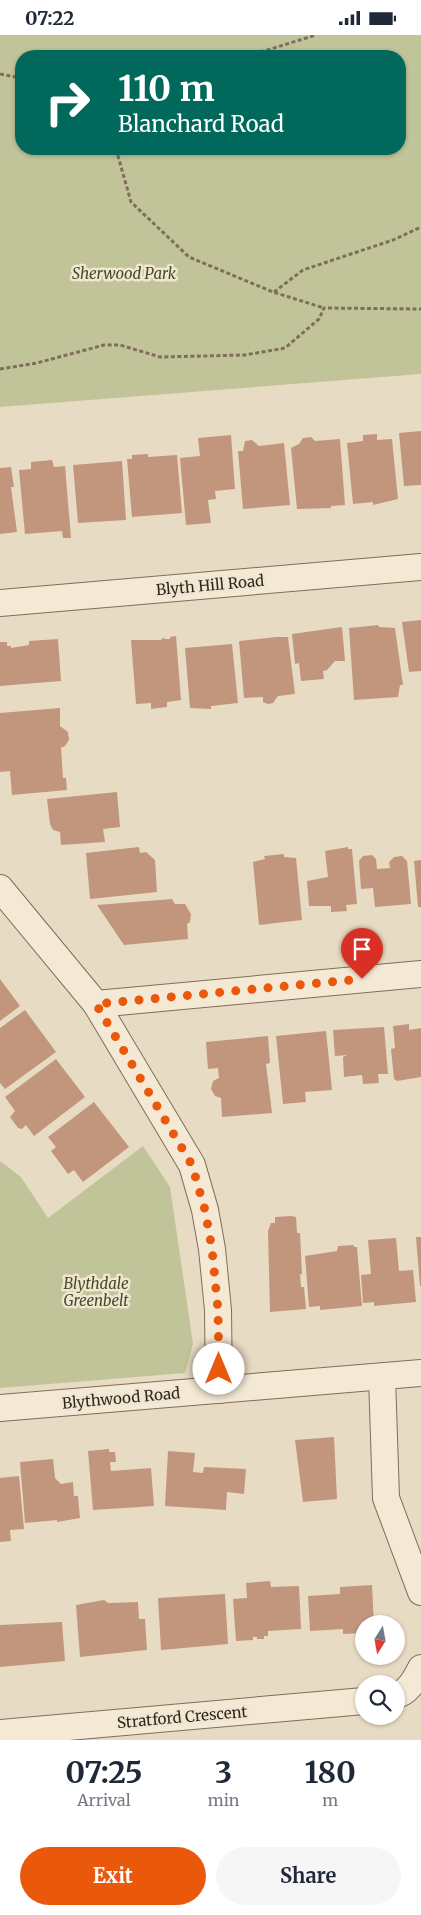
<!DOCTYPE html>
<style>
:root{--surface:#fff;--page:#f6f6f7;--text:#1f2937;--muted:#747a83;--accent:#ea580c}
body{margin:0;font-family:Merriweather,serif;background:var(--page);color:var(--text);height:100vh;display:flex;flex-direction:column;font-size:19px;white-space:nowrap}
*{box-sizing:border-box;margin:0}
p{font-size:16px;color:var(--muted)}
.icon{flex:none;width:28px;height:28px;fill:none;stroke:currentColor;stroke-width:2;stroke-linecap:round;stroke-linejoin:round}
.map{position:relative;height:1705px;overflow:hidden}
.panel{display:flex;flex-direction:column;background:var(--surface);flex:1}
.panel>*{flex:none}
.top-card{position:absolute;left:15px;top:15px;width:391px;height:105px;border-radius:20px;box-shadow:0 1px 4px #0004;background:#00695c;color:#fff;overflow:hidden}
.needle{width:32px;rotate:191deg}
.tools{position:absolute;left:355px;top:1580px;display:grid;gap:10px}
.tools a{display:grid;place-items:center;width:50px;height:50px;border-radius:50%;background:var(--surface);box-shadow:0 1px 4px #0004;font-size:25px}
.pin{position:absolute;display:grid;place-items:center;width:42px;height:42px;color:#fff;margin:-51px -21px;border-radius:50% 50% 50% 0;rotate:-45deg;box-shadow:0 0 5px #0007}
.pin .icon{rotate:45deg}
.me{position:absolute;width:55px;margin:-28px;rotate:0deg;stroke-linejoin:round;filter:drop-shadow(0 0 4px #0008)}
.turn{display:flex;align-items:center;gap:18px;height:105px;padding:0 20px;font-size:22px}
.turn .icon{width:65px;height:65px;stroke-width:2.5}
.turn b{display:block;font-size:35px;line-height:42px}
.eta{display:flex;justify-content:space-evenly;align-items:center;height:85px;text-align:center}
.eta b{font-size:30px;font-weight:700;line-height:35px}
.button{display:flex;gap:10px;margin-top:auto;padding:10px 20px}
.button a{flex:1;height:58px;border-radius:30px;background:var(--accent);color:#fff;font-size:20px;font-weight:700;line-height:58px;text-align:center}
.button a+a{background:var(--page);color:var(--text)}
.status{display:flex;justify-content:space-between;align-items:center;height:35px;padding:0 25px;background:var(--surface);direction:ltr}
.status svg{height:14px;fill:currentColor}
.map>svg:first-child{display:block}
</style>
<div class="status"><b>07:22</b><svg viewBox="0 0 49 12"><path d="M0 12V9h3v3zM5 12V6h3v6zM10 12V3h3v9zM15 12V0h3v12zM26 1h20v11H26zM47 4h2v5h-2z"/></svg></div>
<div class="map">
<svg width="421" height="1705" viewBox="0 0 421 1705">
<rect width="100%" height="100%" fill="#e8dbc3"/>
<g fill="#c1c498" fill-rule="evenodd">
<path d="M0,0H421V339L0,372ZM400,21V114H21V21Z"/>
<path d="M143,1111L170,1152L193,1309L185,1338L0,1353V1126L21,1142L48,1183Z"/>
</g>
<g fill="#c2967d">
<path d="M421,396V450L404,451L399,398Z"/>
<path d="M377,399V405L392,404L398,464L373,470V467L353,469L347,408L363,406V400Z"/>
<path d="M231,400L235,454L215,456L216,464L208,465L211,488L186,490L180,423L200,421L198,403Z"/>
<path d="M311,402L315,406L340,404L345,470L331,471V473L297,474L291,413L299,409L303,403Z"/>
<path d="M252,405L259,411L284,408L290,470L243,474L238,416H243L245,406Z"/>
<path d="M148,419V422L177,420L182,478L132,482L127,424H132V420Z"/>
<path d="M52,425L54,432L65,431L71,503H63L62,496L25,499L19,435L31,434V427Z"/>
<path d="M122,426L126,485L78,488L73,430Z"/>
<path d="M11,432L14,452H11L17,497L0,499V433Z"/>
<path d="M421,585V636L409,637L402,587Z"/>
<path d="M378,590L379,592L395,593L403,650H400L398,662L354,665L349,593Z"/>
<path d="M342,592L345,626H335L327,635L323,636L324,644L301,646L299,628L295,629L292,599Z"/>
<path d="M176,601L181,665L167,667V672L151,674V668L136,669L131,605H161L164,602V604H170V602Z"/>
<path d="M276,602H288L295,659L278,661L273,668L268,669L263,667V662L244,663L239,606Z"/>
<path d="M58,604L61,646L0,651V607H7V611H11V613L29,610V606Z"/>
<path d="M232,609L238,668L211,671V674L190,673L185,613Z"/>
<path d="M60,673V691L68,697L69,705L64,712H61L63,743H66L67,755L12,760L10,736L0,737V678Z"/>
<path d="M117,757L120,792L103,794L105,807L61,810L60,797L53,795L50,789L47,764Z"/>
<path d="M139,812L140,818L146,817L155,825L157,857L90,864L86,818Z"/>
<path d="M348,812V814H352L357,869L346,870L347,876L331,877V871H309L307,846L328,842L325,816Z"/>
<path d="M284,819V822L296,823L302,885L259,890L253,827L265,824L264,821Z"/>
<path d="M372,820L376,824L377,834L390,833L389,827L394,822L402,821L407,826L411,869L375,872L373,853L361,854L359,826L363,821Z"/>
<path d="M421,825V872H418L414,826Z"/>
<path d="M172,864L175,869H185L191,879L190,887L187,889L188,904L124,910L97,870Z"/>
<path d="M0,944L20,971L0,986Z"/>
<path d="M25,975L56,1017L5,1054L0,1048V993Z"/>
<path d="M409,989V995L421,993V1042L397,1046L394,1044L391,1014L395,1013L393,991Z"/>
<path d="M384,992L388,1039H378L379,1048L363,1049L362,1040L344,1042L343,1022L347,1020L335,1021L333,995Z"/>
<path d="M326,996L332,1055L305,1057L306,1067L283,1069L276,1001Z"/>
<path d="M268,1001L270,1028L266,1029L272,1078L222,1082L221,1063L215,1061L211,1054L213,1046L219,1043L218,1033L208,1034L206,1007Z"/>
<path d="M56,1024L85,1062L34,1101L26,1090L22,1094L18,1093L10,1082L15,1076L5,1062Z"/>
<path d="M94,1067L129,1112L83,1147L74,1135L68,1139L51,1116L56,1112L48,1102Z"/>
<path d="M291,1181L296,1182L297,1198H300L302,1239H300L301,1252H304L306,1274L270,1277L268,1196L271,1188H275V1182Z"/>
<path d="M416,1202H421V1251H420Z"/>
<path d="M396,1203L399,1236L413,1235L416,1267L374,1271V1267L363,1268L361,1240L371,1239L368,1205Z"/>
<path d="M354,1210V1212H357L362,1271L320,1275V1271L309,1272L305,1221L337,1216L338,1211Z"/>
<path d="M334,1402L337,1464L303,1467L295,1405Z"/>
<path d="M109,1414V1417H115L116,1427H110L111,1436L151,1433L154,1471L93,1475L88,1416Z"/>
<path d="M168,1416L195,1418L193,1437L203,1438L204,1432L246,1434L244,1459L227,1457L226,1475L165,1471Z"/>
<path d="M53,1424L55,1443L61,1449L73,1447L74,1461H78L80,1483L57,1487V1485L25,1488L20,1427Z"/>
<path d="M19,1441L24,1494L10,1495L11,1506L0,1507V1443Z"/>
<path d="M270,1546L271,1552L299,1551L301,1594L268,1596V1601H264V1604H257V1602H253V1605L236,1606L233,1564L247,1563L246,1548Z"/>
<path d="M372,1550L374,1589H364V1598L343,1599V1594L310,1596L308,1561L340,1559V1552Z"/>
<path d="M225,1559L228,1609L161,1615L158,1563Z"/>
<path d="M104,1565L108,1568L138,1567L139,1584H145L147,1615L80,1622L76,1570Z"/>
<path d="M62,1587L65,1626L0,1632V1590Z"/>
</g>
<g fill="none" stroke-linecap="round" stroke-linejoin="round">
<defs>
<g id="minor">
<path d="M0,568L421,532"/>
<path d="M0,853L96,969L192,1130L205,1175L212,1214L218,1275L219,1355"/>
<path d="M96,969L421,939"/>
<path d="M382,1342L386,1463L421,1557"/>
<path d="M0,1373L421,1338"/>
<path d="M396,1660C408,1658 416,1643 421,1633"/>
<path d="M0,1698L364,1666"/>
</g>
</defs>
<use href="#minor" stroke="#806d5c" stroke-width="28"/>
<g stroke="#806d5c" stroke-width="3" stroke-dasharray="4 2.5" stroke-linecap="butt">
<path d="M248,21L316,0"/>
<path d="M0,39L21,43"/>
<path d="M116,114L131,167L189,222L273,257L324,273"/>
<path d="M274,257L303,235L393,205L421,192"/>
<path d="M0,334L37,328L104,310H120L160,322L245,320L285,313L319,284L324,273L421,274"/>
</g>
<use href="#minor" stroke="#f4e9d5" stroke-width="26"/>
</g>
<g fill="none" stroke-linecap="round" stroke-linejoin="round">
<path stroke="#ea580c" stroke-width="9" stroke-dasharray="0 16.2" d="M219,1334L218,1275L212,1214L205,1175L192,1130L96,969L362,944"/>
</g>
<g text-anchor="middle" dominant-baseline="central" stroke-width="5" stroke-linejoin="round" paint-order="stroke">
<g font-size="15" font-style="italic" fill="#444b27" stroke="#f0e6d1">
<text x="124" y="238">Sherwood Park</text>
<text x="96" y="1248">Blythdale<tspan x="96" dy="17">Greenbelt</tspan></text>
</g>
<g font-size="15" fill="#32271e" stroke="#f0e6d1">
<text transform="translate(210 550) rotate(-5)">Blyth Hill Road</text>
<text transform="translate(121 1363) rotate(-5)">Blythwood Road</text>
<text transform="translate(182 1682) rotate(-5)">Stratford Crescent</text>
</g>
</g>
</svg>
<div class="tools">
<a><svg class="needle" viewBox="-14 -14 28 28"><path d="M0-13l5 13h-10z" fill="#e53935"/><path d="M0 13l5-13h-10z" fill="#747a83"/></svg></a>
<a><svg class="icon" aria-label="search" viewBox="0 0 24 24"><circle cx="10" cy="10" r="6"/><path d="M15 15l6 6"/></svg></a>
</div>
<div class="pin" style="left:362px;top:944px;background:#d93025"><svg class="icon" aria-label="arrive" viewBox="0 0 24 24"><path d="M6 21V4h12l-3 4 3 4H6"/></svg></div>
<svg class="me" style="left:219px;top:1334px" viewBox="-20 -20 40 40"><circle r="19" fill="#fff"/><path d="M0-13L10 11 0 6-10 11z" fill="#ea580c"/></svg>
<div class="top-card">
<div class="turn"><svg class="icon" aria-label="right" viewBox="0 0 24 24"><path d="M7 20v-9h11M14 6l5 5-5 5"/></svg><div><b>110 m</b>Blanchard Road</div></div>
</div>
</div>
<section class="panel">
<div class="eta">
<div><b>07:25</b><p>Arrival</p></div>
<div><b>3</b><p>min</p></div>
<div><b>180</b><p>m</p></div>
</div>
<div class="button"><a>Exit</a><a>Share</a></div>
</section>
